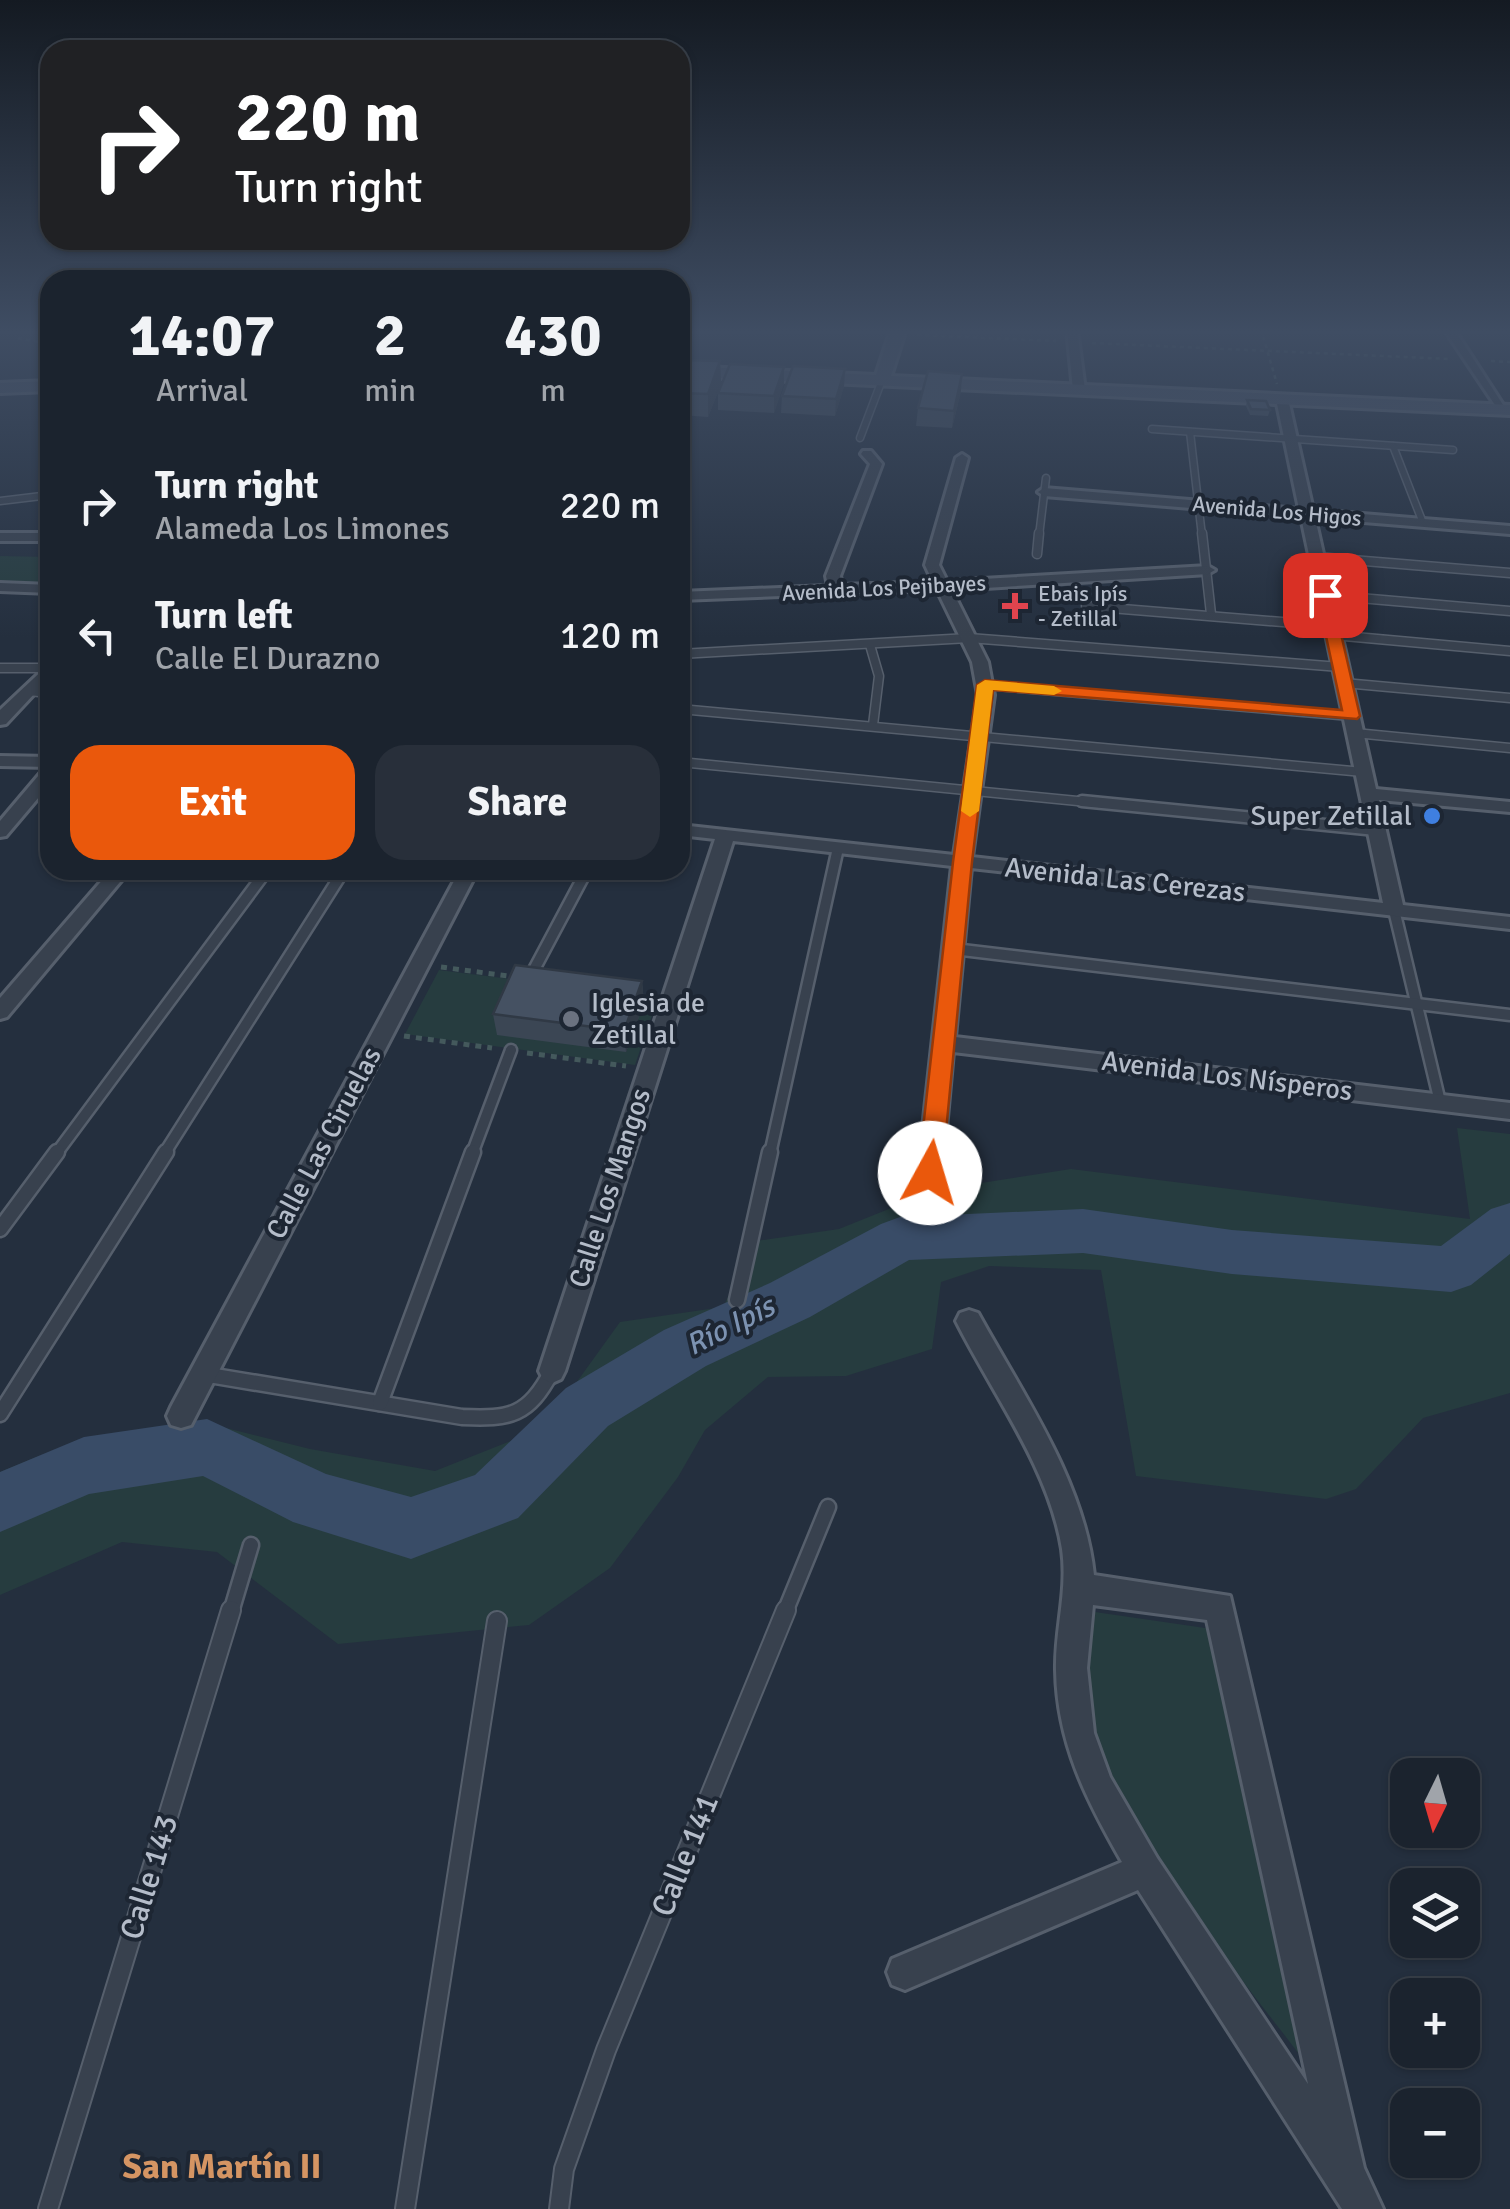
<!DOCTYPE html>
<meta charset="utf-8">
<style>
:root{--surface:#1b232e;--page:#282f3a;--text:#f1f3f6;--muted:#a0a4aa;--line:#39404a;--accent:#ea580c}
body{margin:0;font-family:Signika,sans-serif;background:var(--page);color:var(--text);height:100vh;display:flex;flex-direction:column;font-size:38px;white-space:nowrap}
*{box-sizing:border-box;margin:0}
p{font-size:32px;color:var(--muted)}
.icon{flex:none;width:55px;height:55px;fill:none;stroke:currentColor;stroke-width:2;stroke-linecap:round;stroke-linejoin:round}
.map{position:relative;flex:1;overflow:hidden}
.side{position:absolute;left:40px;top:270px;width:650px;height:610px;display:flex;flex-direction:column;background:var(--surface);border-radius:30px;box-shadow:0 2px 8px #0004,0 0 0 2px var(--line)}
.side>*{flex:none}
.banner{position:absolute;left:40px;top:40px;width:650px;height:210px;border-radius:30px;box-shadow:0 2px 8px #0004,0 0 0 2px var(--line);background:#202124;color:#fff;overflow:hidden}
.needle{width:65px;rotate:185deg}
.fabs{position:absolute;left:1390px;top:1758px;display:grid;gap:20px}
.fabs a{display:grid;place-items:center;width:90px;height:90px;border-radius:20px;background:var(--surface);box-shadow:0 2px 8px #0004,0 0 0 2px var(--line);font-size:50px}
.pin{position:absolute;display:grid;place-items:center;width:85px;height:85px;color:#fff;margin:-42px;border-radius:20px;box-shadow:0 5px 15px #0006}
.me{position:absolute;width:110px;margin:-55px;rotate:6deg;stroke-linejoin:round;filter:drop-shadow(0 0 8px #0008)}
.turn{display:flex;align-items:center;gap:35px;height:210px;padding:0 30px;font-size:45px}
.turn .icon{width:130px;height:130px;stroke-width:2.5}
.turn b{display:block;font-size:70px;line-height:85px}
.eta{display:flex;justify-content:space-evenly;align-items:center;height:170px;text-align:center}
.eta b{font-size:60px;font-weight:700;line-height:70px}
.action{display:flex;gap:20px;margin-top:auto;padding:20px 30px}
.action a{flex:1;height:115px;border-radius:30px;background:var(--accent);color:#fff;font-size:40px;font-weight:700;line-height:115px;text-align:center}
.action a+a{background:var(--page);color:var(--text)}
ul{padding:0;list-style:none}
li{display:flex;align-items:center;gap:30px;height:130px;padding:0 30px}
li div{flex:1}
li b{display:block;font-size:38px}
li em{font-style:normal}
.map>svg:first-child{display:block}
</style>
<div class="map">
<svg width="1510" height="2209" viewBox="0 0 1510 2209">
<rect width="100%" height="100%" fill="#242f3e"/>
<g fill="#263c3f">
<path d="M0,556L50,557V585L0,583Z"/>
<path d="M439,970L658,998L635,1065L405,1034Z"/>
<path d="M1457,1128L1510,1134V1393L1423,1418L1356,1489L1326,1499L1136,1476L1101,1270L989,1266L941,1282L932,1349L846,1376L768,1377L705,1430L678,1477L610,1568L529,1625L338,1644L217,1552L122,1542L0,1595V1472L39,1456L210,1424L310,1449L435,1471L513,1440L553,1415L620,1322L723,1307L756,1241L839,1229L936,1190L1071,1169L1470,1219Z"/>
<path d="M1095,1612L1212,1629L1302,2058C1232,1965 1090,1800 1087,1681C1086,1659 1092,1635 1095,1612Z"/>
</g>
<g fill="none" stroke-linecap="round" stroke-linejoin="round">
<path fill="#394c67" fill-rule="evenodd" d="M1510,1203V1254L1471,1285L1451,1292L1232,1274L1083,1253L909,1260L810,1317L706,1366L608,1426L518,1518L411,1559L293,1522L203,1476L89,1494L0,1532V1472L84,1437L207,1419L326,1474L411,1497L475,1475L566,1388L664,1330L770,1283L881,1224L900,1217L1083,1209L1232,1230L1441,1246L1491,1209Z"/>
<defs>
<g id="lane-far4">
<path d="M1152,429L1453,450"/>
<path d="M1190,432L1202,536"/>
<path d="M860,438L882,380"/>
<path d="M1393,446L1423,523"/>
<path d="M0,501L50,495"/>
<path d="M1039,536L1046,478"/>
</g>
<g id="lane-far3">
<path d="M1202,533L1211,614"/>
<path d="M1037,554L1039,533"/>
<path d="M1316,557L1510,573"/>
<path d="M1325,595L1510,611"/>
<path d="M1086,606L1331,626"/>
<path d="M1333,635L1510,651"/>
<path d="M870,645L879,676L873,725"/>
<path d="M680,654L969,638L1340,667"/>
<path d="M0,668H50"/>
<path d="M1344,683L1510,698"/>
<path d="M985,685L1351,716"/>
<path d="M28,691L50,693"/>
<path d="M680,709L1363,772"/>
<path d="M1355,733L1510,748"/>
<path d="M680,762L1108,804"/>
</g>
<g id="lane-far2">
<path d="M1082,801L1376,830"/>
<path d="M1394,910L1440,1102"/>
<path d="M954,949L1510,1015"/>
<path d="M529,979L587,870"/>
<path d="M56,1154L267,870"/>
<path d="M164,1154L344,870"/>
<path d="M472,1154L511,1050"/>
<path d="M770,1154L838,848"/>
</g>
<g id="lane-far1">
<path d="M0,1229L57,1152"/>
<path d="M737,1300L770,1152"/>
<path d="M203,1374L462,1417C511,1419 528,1416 552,1371"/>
<path d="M380,1403L473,1152"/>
<path d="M0,1414L166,1152"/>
<path d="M231,1612L251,1545"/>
<path d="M785,1612L828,1507"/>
</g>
<g id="lane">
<path d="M48,2209L231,1610"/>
<path d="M405,2209L497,1621"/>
<path d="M559,2209L564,2169L606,2050L786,1610"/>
</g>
<g id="street">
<path d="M1067,329H1077L1085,390L1079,393L1073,390Z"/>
<path d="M1444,329H1454L1507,411H1499Z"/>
<path d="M1282,396L1288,399L1313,510L1510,526V534L1315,518L1376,789L1510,802V812L1379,800L1403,905L1510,917V929L971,868L955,1037L1510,1103V1119L953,1052L942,1173L938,1179H922L918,1173L952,866L733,841L565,1371L561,1379L552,1383L543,1379L539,1371L715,839L680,835V825L954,855L978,695L972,662L937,590L680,600V592L828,586L826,576L870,464L861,454L863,451H871L882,464L840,576L842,585L933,582L925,565L956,458L962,454L968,458L939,565L947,581L1208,566L1215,570L1208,574L952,590L988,662L994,695L972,857L1383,903L1301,517L1044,496L1038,492L1044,488L1299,509L1276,399Z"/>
<rect x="0" y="533" width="50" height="8"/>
<path d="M0,583L50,585V593L0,591Z"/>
<path d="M50,663V677L6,724L0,725V710Z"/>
<path d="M0,756L50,757V767L0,766Z"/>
<path d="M50,768V784L6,836L0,837V821L44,769Z"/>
<path d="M111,870H130L7,1017L0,1019V998Z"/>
<path d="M460,870H478L191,1425L181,1428L171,1425L167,1416L171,1407Z"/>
<path d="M969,1310L978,1313C1023,1395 1084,1480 1094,1575L1230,1596L1364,2168L1383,2209H1342L1138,1890L905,1990L892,1985L887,1972L892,1959L1122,1862C1087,1801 1057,1743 1056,1670C1055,1629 1068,1591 1062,1549C1049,1468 992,1393 956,1321L960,1313ZM1093,1605L1207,1620L1308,2084L1157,1858L1110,1777L1094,1733L1087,1668Z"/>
</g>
<g id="secondary">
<path d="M891,329H906L891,376L1510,405V415L680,376V366L876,375Z"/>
<path d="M50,381V391L0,393V383Z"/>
</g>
</defs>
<use href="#lane-far4" stroke="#565f6c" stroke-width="9"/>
<use href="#lane-far3" stroke="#565f6c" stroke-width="11"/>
<use href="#lane-far2" stroke="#565f6c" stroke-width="15"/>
<use href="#lane-far1" stroke="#565f6c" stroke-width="19"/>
<use href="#lane" stroke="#565f6c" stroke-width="22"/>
<use href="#street" stroke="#565f6c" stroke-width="6"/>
<use href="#secondary" stroke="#565f6c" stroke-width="6"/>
<g stroke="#44595c" stroke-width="2.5" stroke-dasharray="4 4" stroke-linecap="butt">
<path d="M1261,329L1277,384"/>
<path d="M917,335L1056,341"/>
<path d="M18,338L50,344"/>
<path d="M1092,343L1450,359"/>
<path d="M1491,361L1510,362"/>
</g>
<g stroke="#44595c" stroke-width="5" stroke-dasharray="6 6" stroke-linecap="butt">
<path d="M441,967L515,977"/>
<path d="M404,1036L492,1048"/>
<path d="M527,1053L626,1066"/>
</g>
<use href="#lane-far4" stroke="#38414e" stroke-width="6"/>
<use href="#lane-far3" stroke="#38414e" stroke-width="8"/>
<use href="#lane-far2" stroke="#38414e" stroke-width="10"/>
<use href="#lane-far1" stroke="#38414e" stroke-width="14"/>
<use href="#lane" stroke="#38414e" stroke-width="18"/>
<use href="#street" fill="#38414e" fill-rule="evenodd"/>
<use href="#secondary" fill="#465061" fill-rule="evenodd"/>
</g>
<g fill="#3b4654">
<path d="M680,360L720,361L721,384L708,417L680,415Z"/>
<path d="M784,367V383L774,413L718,410V393Z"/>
<path d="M845,369L844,386L835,416L781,413L782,396Z"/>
<path d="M961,391L952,428L916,426L918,408Z"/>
<path d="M1247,400L1270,410L1268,416L1250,415L1246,406Z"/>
<path d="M642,981L644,1003L626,1052L497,1035L493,1014Z"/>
</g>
<g fill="#303945">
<path d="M720,361L721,384L708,417V394Z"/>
<path d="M784,367V383L774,413V396Z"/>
<path d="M845,369L844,386L835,416L836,399Z"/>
<path d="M962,374L961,391L952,428L954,411Z"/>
<path d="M642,981L644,1003L626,1052L624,1031Z"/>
</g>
<g fill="#455162" stroke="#303945" stroke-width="2.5">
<path d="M680,360L720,361L708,394L680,393Z"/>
<path d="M730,364L784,367L774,396L718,393Z"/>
<path d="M793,366L845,369L836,399L782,396Z"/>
<path d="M928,371L962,374L954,411L918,408Z"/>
<path d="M1247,400L1266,401L1270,410L1251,409Z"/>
<path d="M515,965L642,981L624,1031L493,1014Z"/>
</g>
<linearGradient id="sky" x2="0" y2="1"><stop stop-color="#141a22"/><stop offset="0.52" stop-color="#3f4d63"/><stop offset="1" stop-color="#3f4d63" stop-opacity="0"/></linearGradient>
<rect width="1510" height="638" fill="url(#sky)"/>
<path fill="#ea580c" stroke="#983908" stroke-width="2.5" d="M1325,591L1332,595L1360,716L1357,719L993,690L972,862L942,1173L939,1179H922L918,1173L953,862L977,685L985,680L1342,710L1317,595Z"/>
<path fill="#f59e0b" d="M985,680L1054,686L1062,691L1054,695L993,690L979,811L970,817L961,811L977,685Z"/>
<path fill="#e0444e" stroke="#1d2633" stroke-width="4" d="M1010 591h10v10h10v10h-10v10h-10v-10h-10v-10h10z"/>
<circle fill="#3f7fe0" stroke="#1d2633" stroke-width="4" cx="1432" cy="816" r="10"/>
<circle fill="#6b7280" stroke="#1d2633" stroke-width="4" cx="571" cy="1019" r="10"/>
<g text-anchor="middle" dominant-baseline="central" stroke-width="8" stroke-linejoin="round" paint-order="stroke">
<g font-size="22" fill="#b4bcc9" stroke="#1d2633">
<text transform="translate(1277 511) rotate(5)">Avenida Los Higos</text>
<text transform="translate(884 588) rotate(-3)">Avenida Los Pejibayes</text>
</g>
<g font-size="22" fill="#b4bcc9" stroke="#1d2633" text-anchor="start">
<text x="1038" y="593">Ebais Ipís<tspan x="1038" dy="25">- Zetillal</tspan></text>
</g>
<g font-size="28" fill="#b4bcc9" stroke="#1d2633" text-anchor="end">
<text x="1412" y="816">Super Zetillal</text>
<text x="591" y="1003" text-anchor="start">Iglesia de<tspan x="591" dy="32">Zetillal</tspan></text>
</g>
<g font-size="28" fill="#b4bcc9" stroke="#1d2633">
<text transform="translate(1125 880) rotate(6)">Avenida Las Cerezas</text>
<text transform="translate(1227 1076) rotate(7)">Avenida Los Nísperos</text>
<text transform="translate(324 1143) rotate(-62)">Calle Las Ciruelas</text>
<text transform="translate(610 1188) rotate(-72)">Calle Los Mangos</text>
</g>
<g font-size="30" font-style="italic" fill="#7c92b1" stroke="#1d2633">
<text transform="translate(730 1326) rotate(-27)">Río Ipís</text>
</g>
<g font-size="32" fill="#b4bcc9" stroke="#1d2633">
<text transform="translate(685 1855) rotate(-68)">Calle 141</text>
<text transform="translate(149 1877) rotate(-73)">Calle 143</text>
</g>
<g font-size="35" font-weight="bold" fill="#d59563" stroke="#1d2633">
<text x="222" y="2166">San Martín II</text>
</g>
</g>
</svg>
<div class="fabs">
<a><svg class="needle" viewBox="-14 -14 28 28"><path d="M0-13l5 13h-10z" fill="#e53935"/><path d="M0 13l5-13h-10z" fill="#a0a4aa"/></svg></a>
<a><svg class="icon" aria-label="layers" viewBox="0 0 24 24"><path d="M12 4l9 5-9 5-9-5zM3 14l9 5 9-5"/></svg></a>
<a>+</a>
<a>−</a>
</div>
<div class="pin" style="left:1325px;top:595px;background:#d93025"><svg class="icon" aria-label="arrive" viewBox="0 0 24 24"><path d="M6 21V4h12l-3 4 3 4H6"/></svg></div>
<svg class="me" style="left:930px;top:1173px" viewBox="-20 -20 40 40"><circle r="19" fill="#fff"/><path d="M0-13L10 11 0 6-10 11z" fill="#ea580c"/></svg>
<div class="banner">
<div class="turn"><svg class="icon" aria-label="right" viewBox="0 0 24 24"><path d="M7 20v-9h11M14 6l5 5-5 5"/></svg><div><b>220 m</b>Turn right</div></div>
</div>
<section class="side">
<div class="eta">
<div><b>14:07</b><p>Arrival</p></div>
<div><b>2</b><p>min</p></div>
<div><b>430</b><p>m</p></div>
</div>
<ul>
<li><svg class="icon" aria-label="right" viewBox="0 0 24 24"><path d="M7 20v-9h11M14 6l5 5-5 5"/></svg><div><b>Turn right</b><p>Alameda Los Limones</p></div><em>220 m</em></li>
<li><svg class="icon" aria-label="left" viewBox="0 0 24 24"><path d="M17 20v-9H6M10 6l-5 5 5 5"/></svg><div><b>Turn left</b><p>Calle El Durazno</p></div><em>120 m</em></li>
</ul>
<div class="action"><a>Exit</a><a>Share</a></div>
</section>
</div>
